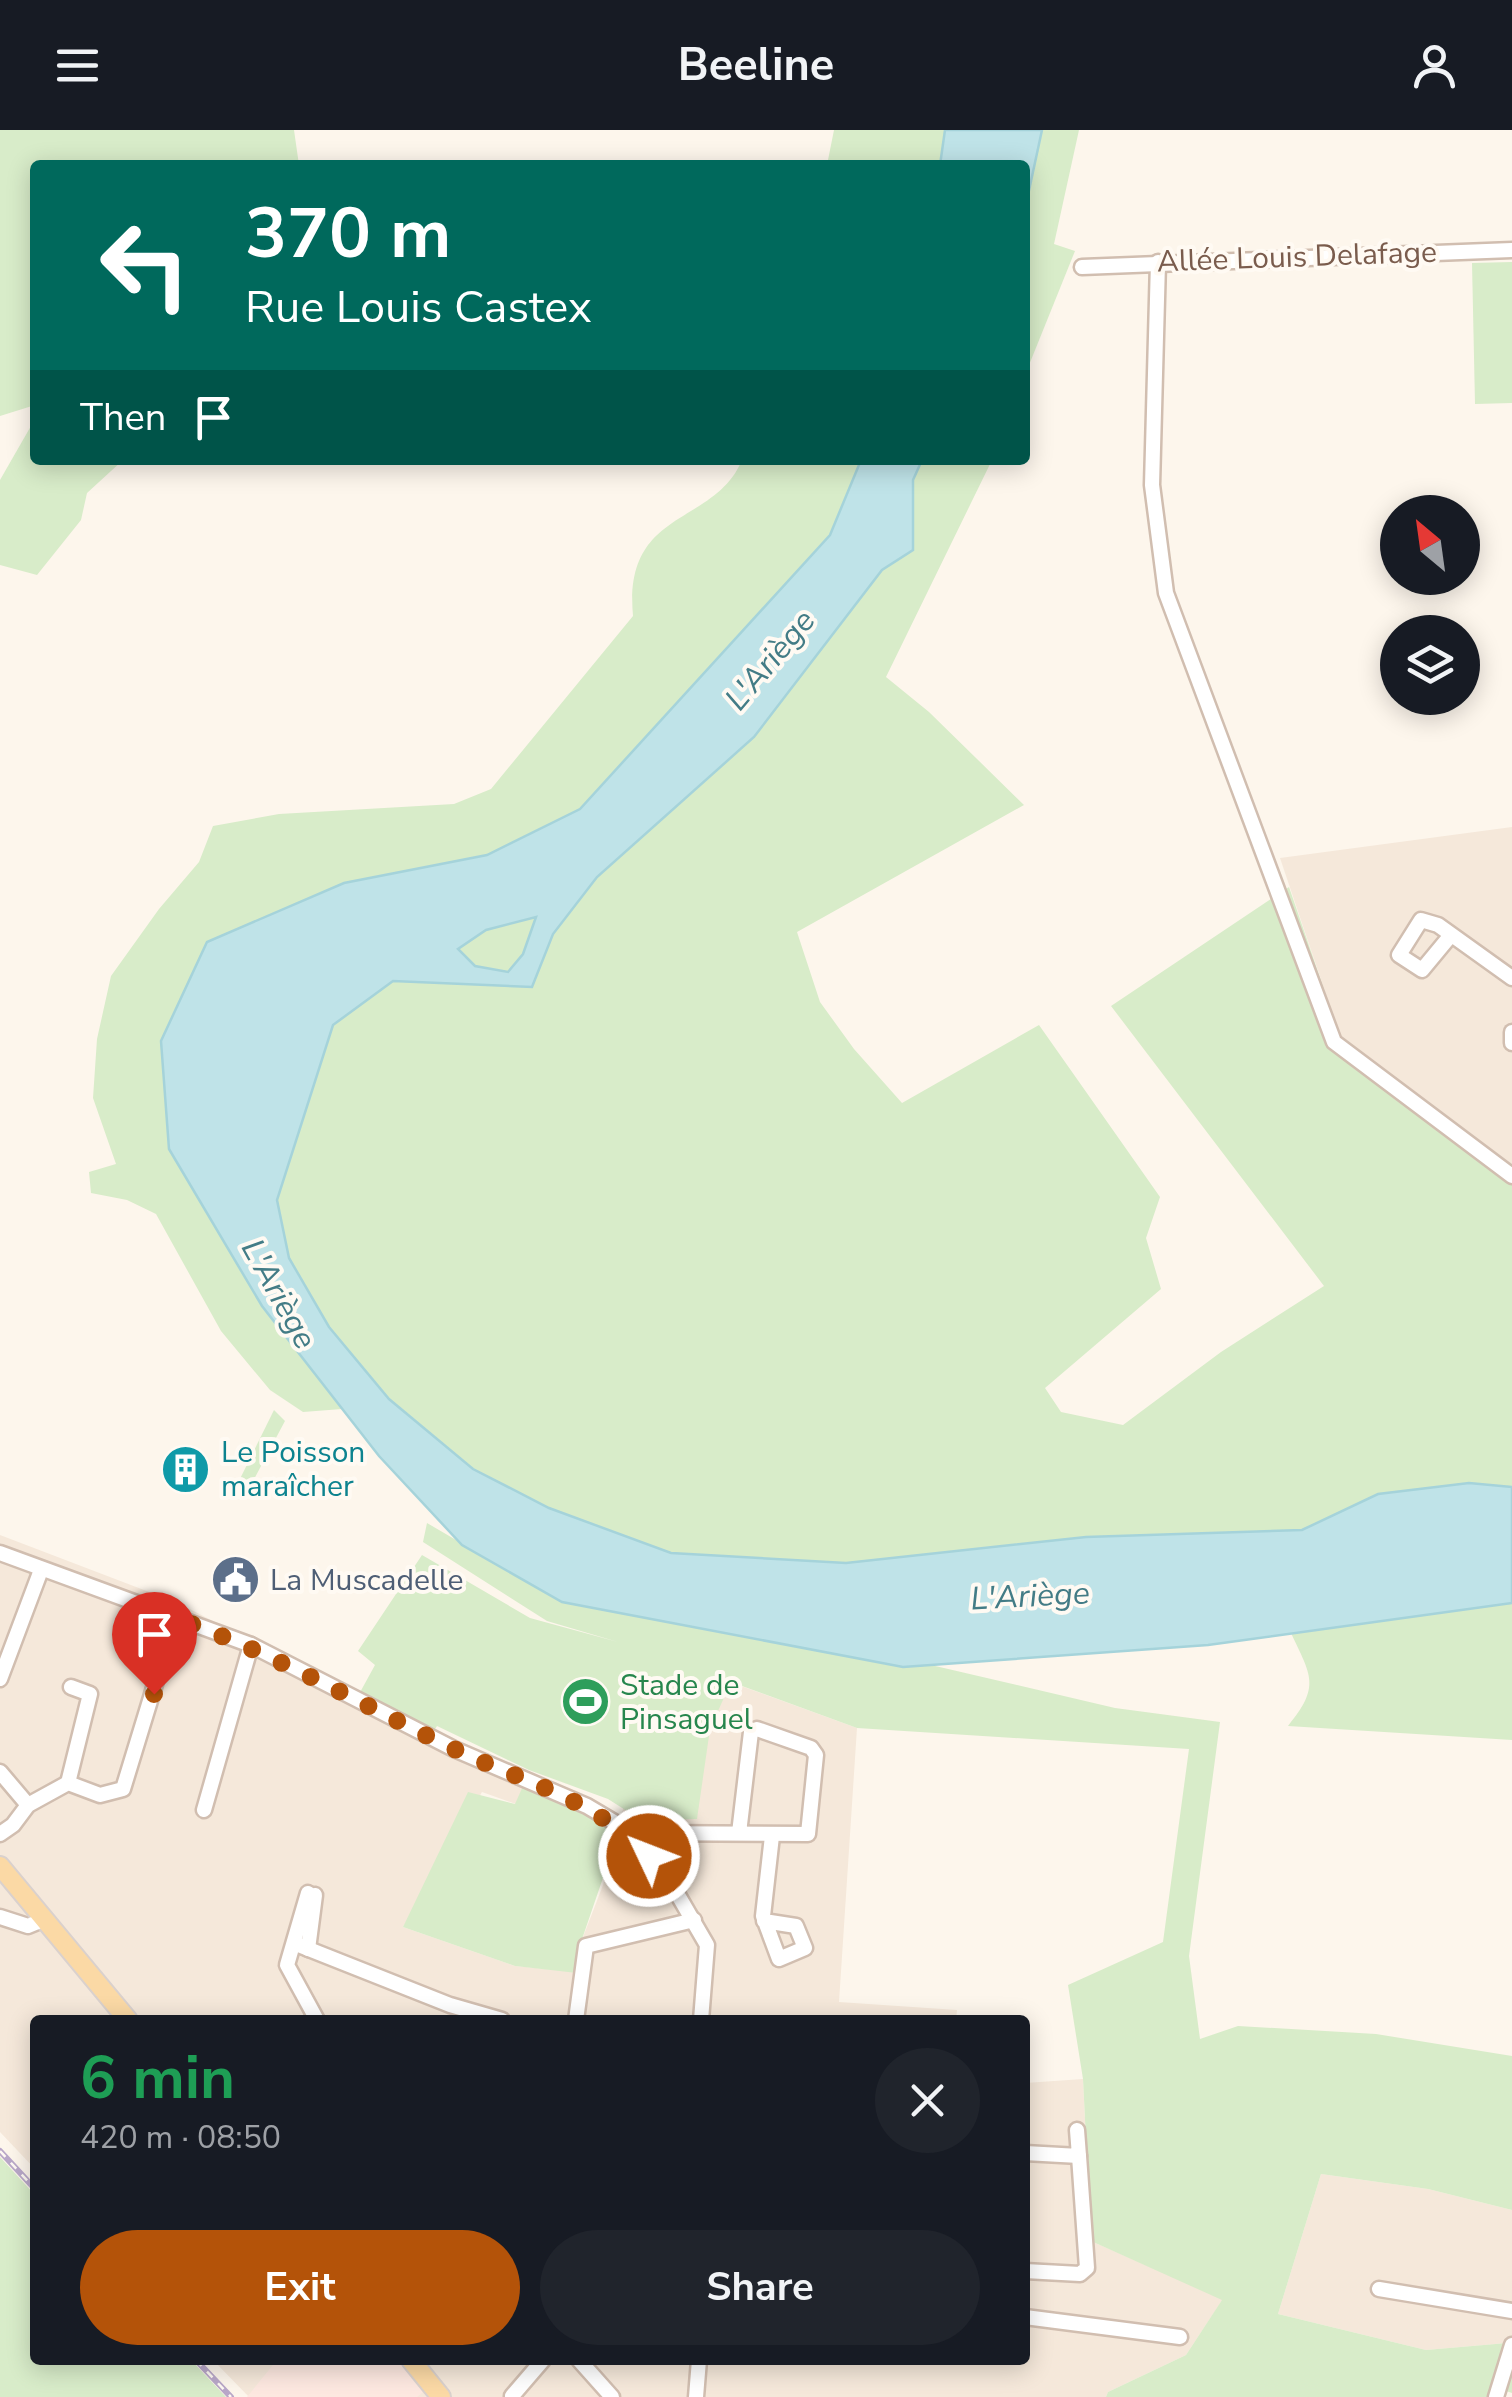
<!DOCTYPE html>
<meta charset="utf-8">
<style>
:root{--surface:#171b24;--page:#20242c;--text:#f1f3f6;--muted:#9ea1a6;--accent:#b45309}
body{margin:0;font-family:"Nunito Sans",sans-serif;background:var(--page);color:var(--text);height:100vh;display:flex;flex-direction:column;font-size:38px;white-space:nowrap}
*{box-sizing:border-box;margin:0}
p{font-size:32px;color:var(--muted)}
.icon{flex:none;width:55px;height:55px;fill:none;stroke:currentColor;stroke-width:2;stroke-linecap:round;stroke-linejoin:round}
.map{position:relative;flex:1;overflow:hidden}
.panel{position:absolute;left:30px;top:1885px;width:1000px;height:350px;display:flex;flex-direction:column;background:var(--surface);border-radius:10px;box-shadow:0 5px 25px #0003}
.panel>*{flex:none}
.hud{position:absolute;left:30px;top:30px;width:1000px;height:305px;border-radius:10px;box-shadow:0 5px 25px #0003;background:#00695c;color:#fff;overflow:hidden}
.needle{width:65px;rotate:331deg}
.buttons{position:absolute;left:1380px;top:365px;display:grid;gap:20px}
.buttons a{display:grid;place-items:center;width:100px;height:100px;border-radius:50%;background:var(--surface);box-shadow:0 5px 25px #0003;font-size:50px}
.pin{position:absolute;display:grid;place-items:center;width:85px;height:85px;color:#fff;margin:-102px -42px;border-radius:50% 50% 50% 0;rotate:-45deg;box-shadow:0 0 10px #0007}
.pin .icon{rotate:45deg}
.me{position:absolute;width:110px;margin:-55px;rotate:313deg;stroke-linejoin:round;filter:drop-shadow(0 0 8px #0008)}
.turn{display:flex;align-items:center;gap:35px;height:210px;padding:0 50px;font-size:45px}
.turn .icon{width:130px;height:130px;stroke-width:2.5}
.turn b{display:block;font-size:70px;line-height:85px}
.then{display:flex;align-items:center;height:95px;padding:0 50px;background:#0003;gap:20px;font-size:38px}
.round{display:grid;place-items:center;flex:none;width:105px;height:105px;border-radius:52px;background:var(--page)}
.overview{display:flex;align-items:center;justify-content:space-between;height:170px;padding:0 50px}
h1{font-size:60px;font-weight:700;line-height:75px;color:#1e9e55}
.cta{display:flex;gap:20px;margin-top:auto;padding:20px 50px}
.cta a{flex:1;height:115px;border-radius:60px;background:var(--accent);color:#fff;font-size:40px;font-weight:700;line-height:115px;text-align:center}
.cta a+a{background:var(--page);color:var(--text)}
header{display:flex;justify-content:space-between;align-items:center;height:130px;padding:0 50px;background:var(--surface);font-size:45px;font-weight:700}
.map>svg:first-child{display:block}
</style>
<header><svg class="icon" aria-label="menu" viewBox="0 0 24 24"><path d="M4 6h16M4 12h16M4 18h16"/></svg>Beeline<svg class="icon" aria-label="person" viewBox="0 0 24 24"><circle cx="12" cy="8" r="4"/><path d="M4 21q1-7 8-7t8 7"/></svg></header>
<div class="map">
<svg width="1512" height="2267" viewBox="0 0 1512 2267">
<rect width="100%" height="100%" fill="#fdf6ec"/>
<g fill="#f5e8da">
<path d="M1512,697V1039L1341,909L1280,728Z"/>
<path d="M0,1405L178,1473L364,1569L528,1645L516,1674L482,1662L403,1797L515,1836L577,1842L583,1807L603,1755L626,1668L697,1540L857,1598L839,1872L957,1880L956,1890H35V2039L0,2002Z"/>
<path d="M1083,1949L1091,2111L1223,2169L1186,2225L1108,2262L1106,2267H249L213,2230H1025V1953Z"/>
<path d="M1321,2044L1428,2059L1512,2080V2206L1507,2213L1426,2220L1278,2184Z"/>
</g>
<path fill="#fde8e0" d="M277,2230H437L411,2248L423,2262L417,2267H247Z"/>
<g fill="#d8ecc9">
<path d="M0,0H294L299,35H35V286L32,276L0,286Z"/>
<path d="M834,0H945L940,35H827Z"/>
<path d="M1042,0H1079L1054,114L1075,121L1025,245V79Z"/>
<path d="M1512,132V273L1475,274L1472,133Z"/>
<path d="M35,289V330H123L87,363L81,390L37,445L0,435V350Z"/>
<path d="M742,330H861L830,405L580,679L487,725L344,753L169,1019L262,1176L342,1279L303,1282L270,1260L221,1201L156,1084L127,1070L91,1063L89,1042L116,1034L93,968L97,909L111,846L159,779L199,732L213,696L279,684L454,674L491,659L633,486C623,377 714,397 742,330Z"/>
<path d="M922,330H992L886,547L929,582L1024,675L797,802L820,872L854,919L902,973L1039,895L1160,1067L1146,1108L1161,1159L1045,1258L1061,1282L1123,1295L1221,1222L1324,1156L1111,876L1289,757L1341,909L1512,1039V1357L1469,1353L1378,1364L1302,1400L1086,1407L846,1433L671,1423L549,1378L473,1339L389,1269L329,1197L289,1128L277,1070L333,896L392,850L532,857L553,804L597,747L754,607L882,440L912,420L913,350Z"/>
<path d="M537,787L523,824L508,842L475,836L457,818L486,800Z"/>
<path d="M274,1280L285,1291L243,1370L232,1365Z"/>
<path d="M427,1393L562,1472L903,1537L931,1535L1115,1578L1220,1592L1189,1826L1200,1909L1238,1896L1376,1904L1512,1926V2080L1428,2059L1321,2044L1278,2184L1426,2220L1507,2213L1512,2206V2263L1497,2258L1494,2267H1106L1108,2262L1186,2225L1222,2170L1091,2111L1083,1949L1068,1855L1163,1812L1189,1619L857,1598L731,1552L710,1599L697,1689L641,1690L608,1669L529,1640L437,1596L433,1602L358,1566L375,1535L358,1521L422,1425L530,1488L618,1512L547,1491L423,1412Z"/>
<path d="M1512,1473V1610L1288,1596C1321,1556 1311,1546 1291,1503Z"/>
<path d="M523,1656L581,1678L619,1701L580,1815L577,1843L515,1836L403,1797L468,1662L515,1674Z"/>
<path d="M0,2027L35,2065V2230H191L226,2267H0Z"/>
</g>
<g fill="#bfe3e8" stroke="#a5d3da" stroke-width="2.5" fill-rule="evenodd">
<path d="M945,0H1042L1025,79V35H940Z"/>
<path d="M861,330H922L913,350V420L882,440L754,607L597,747L553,804L532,857L393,851L333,895L277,1070L289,1128L329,1197L389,1269L473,1339L549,1378L671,1423L846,1433L1086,1407L1302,1400L1378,1364L1469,1353L1512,1357V1473L1208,1515L903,1537L562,1472L462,1415L379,1326L262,1176L169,1019L161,911L207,812L344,753L487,725L580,679L830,405ZM536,787L523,824L508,842L475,836L458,819L486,800Z"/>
</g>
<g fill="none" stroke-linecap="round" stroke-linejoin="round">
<defs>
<g id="minor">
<path d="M1158,132L1152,355L1166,463L1334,912L1512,1046"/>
<path d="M1082,137L1512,120"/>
<path d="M1451,805L1422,840L1399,825L1421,790L1438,795L1512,848"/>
<path d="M1512,902V913"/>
<path d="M0,1423L251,1515L454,1619L587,1676L614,1692L671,1753L707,1815L701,1890"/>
<path d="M0,1549L41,1440"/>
<path d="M0,1642L28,1675"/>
<path d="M68,1653L90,1564L71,1557"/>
<path d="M204,1680L251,1515"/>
<path d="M627,1703L808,1704L816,1625L811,1618L757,1599L751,1602L739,1703"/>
<path d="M0,1704L13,1695L28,1675L68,1653L100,1665L123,1659L175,1489"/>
<path d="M308,1763L287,1835L317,1890"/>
<path d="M0,1787L28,1796L45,1789"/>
<path d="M764,1791L796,1796L805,1818L779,1829L763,1786L772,1706"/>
<path d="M296,1814L450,1875L502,1890"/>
<path d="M308,1819L315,1765"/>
<path d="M576,1890L586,1816L694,1790"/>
<path d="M1025,2023L1079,2026L1077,2000"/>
<path d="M1025,2141L1080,2144L1087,2138L1079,2026"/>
<path d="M1379,2159L1512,2181"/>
<path d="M1025,2187L1180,2207"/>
<path d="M579,2230L612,2267"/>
<path d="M512,2266L543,2230"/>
<path d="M696,2267L699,2230"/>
<path d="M1496,2267L1512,2215"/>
</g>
<g id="major">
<path d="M0,1736L128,1890"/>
<path d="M411,2230L441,2267"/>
</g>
</defs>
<use href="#minor" stroke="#d1beb0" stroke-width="19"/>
<use href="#major" stroke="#dad1cd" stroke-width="22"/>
<use href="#minor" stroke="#fff" stroke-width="14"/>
<use href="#major" stroke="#fbd9a5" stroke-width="18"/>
<defs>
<g id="rail">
<path d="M0,2021L35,2059"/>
<path d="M196,2230L231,2267"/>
</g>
</defs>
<use href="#rail" stroke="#b9a8c9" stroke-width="6"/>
<use href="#rail" stroke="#fffaf3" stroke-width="2.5" stroke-dasharray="8" stroke-linecap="butt"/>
</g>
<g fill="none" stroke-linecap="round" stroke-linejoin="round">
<path stroke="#b45309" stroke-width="18" stroke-dasharray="0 32.4" d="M154,1564L175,1488C273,1523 357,1572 450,1617C520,1651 594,1668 649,1726"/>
</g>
<defs>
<symbol id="building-disc" viewBox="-11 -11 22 22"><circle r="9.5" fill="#0f9aa8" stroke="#fffaf3"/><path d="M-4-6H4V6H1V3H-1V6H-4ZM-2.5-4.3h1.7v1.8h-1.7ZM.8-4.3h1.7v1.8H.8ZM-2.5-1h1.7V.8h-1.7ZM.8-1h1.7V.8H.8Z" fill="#fff"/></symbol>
<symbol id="civic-disc" viewBox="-11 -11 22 22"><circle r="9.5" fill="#5c6f8a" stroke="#fffaf3"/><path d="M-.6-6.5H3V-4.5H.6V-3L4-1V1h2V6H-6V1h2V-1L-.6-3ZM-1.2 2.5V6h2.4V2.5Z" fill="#fff"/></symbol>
<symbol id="stadium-disc" viewBox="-11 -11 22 22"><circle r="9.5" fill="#2e9e5b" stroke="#fffaf3"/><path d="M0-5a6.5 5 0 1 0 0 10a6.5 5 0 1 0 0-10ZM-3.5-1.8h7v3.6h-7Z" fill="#fff"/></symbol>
</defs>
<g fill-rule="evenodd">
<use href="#building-disc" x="158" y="1312" width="55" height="55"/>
<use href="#civic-disc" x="208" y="1422" width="55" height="55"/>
<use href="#stadium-disc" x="558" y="1544" width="55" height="55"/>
</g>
<g text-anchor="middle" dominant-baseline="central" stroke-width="8" stroke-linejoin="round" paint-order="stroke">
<g font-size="30" fill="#7a5c4d" stroke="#fffaf3">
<text transform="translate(1297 127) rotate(-2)">Allée Louis Delafage</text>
</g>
<g font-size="30" fill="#0d838f" stroke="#fffaf3" text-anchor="start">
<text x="221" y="1322">Le Poisson<tspan x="221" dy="34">maraîcher</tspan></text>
</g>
<g font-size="30" fill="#4e5e75" stroke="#fffaf3" text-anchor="start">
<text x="270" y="1450">La Muscadelle</text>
</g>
<g font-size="30" fill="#27864d" stroke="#fffaf3" text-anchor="start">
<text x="620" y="1555">Stade de<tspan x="620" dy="34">Pinsaguel</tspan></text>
</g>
<g font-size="32" font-style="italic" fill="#437c86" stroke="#fffaf3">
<text transform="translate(770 530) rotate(-50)">L'Ariège</text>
<text transform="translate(279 1164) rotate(61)">L'Ariège</text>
<text transform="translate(1030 1466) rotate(-3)">L'Ariège</text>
</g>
</g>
</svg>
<div class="buttons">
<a><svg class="needle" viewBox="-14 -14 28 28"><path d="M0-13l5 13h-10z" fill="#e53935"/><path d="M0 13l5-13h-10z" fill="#9ea1a6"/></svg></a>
<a><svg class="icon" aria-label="layers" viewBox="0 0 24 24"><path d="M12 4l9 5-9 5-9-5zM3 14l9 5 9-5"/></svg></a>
</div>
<div class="pin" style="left:154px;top:1564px;background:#d93025"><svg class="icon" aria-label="arrive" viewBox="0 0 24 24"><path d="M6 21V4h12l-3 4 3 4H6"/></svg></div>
<svg class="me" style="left:649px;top:1726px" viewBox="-20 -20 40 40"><circle r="17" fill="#b45309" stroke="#fff" stroke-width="3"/><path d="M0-11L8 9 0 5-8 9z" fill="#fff"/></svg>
<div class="hud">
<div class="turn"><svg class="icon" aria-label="left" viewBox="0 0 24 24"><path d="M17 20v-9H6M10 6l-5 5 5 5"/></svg><div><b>370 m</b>Rue Louis Castex</div></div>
<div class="then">Then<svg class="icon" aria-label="arrive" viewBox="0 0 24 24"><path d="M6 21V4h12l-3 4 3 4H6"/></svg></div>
</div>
<section class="panel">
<div class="overview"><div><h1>6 min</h1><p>420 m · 08:50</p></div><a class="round"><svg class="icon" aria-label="close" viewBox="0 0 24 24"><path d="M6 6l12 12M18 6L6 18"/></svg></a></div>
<div class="cta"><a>Exit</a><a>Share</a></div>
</section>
</div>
